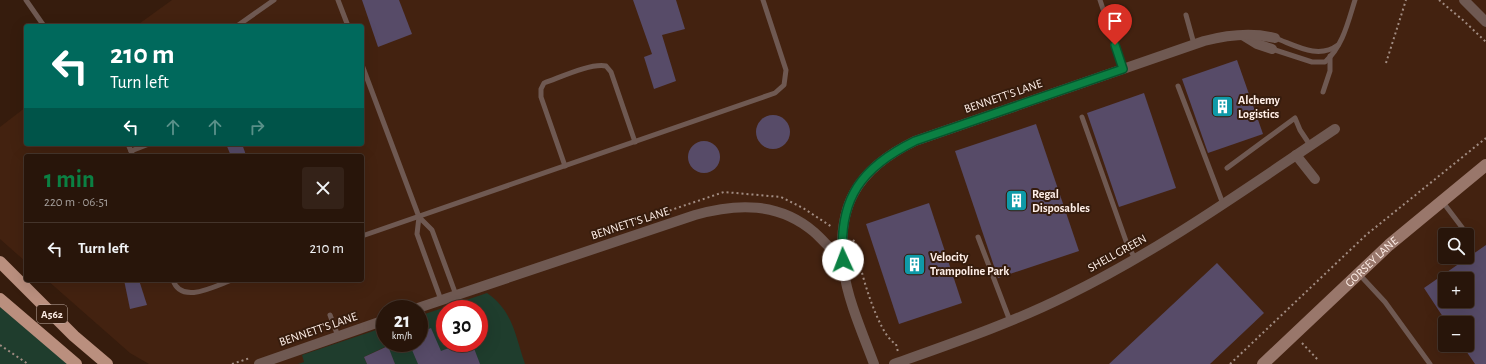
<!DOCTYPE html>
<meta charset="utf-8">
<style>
:root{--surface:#28150a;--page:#342218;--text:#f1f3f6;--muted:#a59f9c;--line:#44342b;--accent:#0b8043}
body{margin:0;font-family:"Alegreya Sans",sans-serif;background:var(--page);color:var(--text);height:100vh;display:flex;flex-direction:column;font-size:15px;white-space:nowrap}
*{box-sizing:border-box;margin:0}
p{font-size:13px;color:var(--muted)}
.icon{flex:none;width:22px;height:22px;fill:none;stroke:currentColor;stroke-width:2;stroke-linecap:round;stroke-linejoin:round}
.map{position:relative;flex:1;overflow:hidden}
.details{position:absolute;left:24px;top:154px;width:340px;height:128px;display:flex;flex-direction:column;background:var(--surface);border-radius:4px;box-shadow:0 4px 16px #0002,0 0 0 1px var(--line)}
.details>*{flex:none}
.banner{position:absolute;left:24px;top:24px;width:340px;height:122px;border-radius:4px;box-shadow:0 4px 16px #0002,0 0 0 1px var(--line);background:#00695c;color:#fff;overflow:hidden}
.fabs{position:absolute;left:1438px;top:228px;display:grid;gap:8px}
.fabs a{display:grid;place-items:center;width:36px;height:36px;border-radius:4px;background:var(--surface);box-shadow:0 4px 16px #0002,0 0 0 1px var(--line);font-size:20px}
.speed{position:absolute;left:376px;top:300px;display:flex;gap:8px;font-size:20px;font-weight:700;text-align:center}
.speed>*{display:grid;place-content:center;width:52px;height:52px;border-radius:50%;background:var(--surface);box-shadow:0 4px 16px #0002,0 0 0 1px var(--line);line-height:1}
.speed small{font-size:10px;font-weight:400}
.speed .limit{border:6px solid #d22;background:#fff;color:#111}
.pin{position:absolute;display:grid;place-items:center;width:34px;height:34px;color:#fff;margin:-41px -17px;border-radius:50% 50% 50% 0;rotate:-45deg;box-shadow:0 0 4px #0007}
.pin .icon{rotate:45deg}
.me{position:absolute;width:44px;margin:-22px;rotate:358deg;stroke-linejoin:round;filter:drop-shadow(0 0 3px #0008)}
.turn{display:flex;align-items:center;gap:14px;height:84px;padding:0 20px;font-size:18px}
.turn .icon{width:52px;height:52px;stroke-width:2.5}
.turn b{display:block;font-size:28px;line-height:34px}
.lanes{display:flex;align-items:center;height:38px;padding:0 20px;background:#0003;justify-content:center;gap:20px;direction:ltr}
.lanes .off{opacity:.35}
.round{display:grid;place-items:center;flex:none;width:42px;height:42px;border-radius:4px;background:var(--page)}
.head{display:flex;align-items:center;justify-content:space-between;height:68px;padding:0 20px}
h1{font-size:24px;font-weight:600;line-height:30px;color:var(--accent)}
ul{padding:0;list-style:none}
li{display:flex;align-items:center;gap:12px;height:52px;padding:0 20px;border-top:1px solid var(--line)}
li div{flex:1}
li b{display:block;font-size:15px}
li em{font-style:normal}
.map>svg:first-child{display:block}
</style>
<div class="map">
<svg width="1486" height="364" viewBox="0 0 1486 364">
<rect width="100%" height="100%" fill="#361c0d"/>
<path fill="#432210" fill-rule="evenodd" d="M172,0H1486V364H149L130,353L47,280H362V156H26V262L0,239V127L26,107V144H362V26H136ZM1445,235H1467V257H1445ZM1445,279H1467V301H1445ZM385,309H419V343H385ZM445,309H479V343H445ZM1445,323H1467V345H1445Z"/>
<g fill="#1f3d2d" fill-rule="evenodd">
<path d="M487,293C513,311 515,335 525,364H395L387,346L364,357L367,364H298L304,362L302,355L385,327V343H419V316ZM445,309H479V343H445Z"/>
<path d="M0,306L72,364H0Z"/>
</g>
<g fill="#574b68" fill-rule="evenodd">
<path d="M362,0H399L412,34L378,47Z"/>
<path d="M633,0H676L685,29L662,35L676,81L654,89L644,57L652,54Z"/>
<path d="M1237,60L1263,134L1208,153L1182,79Z"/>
<path d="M1144,93L1176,188L1119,207L1087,113Z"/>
<circle cx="773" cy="132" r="17"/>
<path d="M1036,124L1079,251L998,278L955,151Z"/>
<circle cx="704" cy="157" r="16"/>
<path d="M226,144H242L246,155L231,156Z"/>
<path d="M929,203L962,303L899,324L866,224Z"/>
<path d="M1486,245V364H1475L1462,345H1467V323H1447L1424,288ZM1445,279H1467V301H1445Z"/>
<path d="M1217,263L1264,313L1210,364H1109Z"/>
<path d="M124,280H139L147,305L130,309Z"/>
<path d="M431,328L441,351L462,343H472L480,364H418L409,343H419V333Z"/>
<path d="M388,346L395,364H367L364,357Z"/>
</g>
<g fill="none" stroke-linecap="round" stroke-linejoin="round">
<g stroke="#a18c82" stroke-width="2" stroke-dasharray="2 3" stroke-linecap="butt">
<path d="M1439,0L1464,21L1486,42"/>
<path d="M1386,63L1406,0"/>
<path d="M627,225L724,192L781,197L803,208L832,227"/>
<path d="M853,240L856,243C857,262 878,336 896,344L898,352"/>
<path d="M388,309L407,302"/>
<path d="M1302,343L1319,361"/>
<path d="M0,345L28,364"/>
<path d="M232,364L250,358"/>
<path d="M1230,364L1366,235L1486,138"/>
</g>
<g stroke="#6f5952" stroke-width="5">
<path d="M26,0L44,26"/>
<path d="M338,0L348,26"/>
<path d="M1100,0L1123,69"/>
<path d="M1186,15L1194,44"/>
<path d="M237,26L274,0"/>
<path d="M1275,38C1295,45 1318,60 1338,45"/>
<path d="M1272,49L1312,62H1325C1343,46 1348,22 1355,0"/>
<path d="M362,65L419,217L432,230L456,295"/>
<path d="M1178,86L1223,204"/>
<path d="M1323,92L1330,71V56"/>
<path d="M1082,117L1126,241L1135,259"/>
<path d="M128,144L133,156"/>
<path d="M131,151L149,144"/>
<path d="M565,166L541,97V89L544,83C559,78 590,63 606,66L611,72L635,142"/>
<path d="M1227,168L1295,118L1300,130L1310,145"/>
<path d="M1442,201L1470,238"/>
<path d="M419,217L417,234L441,300"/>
<path d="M362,236L775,93L784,85L786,70L763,0"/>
<path d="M978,237L1010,321"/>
<path d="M1359,274L1385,302L1430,364"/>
<path d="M173,280C181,305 215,286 232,280"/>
<path d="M330,315L338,336"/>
</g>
<g stroke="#6f5952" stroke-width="10">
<path d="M1464,0L1486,22"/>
<path d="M1244,36L1257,44L1272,49"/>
<path d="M1296,155L1315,179"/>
<path d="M415,309L695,215C737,203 779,202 814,232C824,241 832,251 843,259"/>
<path d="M259,364L385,320"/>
<path d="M874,364C864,337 847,298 844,271C835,206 857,169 915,141L1204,41C1227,35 1252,32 1275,38"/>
<path d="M894,364C953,343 1012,323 1068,295C1162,249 1248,187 1335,129"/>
</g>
<path stroke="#99776b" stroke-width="12" id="s1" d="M1263,364L1389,245L1486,165"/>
<g stroke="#ba8f7e" stroke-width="12">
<path d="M0,262L74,336L107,364"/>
<path d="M0,299L76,364"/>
</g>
</g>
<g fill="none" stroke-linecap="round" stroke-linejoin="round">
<defs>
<path id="route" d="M843,260C838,198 862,167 915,141L1123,69L1115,45"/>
</defs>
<use href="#route" stroke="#07532c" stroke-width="10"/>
<use href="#route" stroke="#0b8043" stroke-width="7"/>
</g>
<defs>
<symbol id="building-square" viewBox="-11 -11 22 22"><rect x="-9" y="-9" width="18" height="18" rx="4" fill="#0f9aa8" stroke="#361c0d"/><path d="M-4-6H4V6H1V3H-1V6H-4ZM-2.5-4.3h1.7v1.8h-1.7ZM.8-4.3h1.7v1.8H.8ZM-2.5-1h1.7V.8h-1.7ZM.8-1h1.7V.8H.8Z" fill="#fff"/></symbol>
</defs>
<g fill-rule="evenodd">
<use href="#building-square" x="1210" y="94" width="25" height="25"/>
<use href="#building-square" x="1004" y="188" width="25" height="25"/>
<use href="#building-square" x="902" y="252" width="25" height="25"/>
</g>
<g text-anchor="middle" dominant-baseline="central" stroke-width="4" stroke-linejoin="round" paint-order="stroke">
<rect fill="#361c0d" stroke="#c2afa6" stroke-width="1" x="37" y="305" width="30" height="18" rx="3"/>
<g font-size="11" font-weight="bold" fill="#feeee7">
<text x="52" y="314">A562</text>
</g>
<g font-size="12" fill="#feeee7" stroke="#361c0d">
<text transform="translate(1003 96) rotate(-19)">BENNETT'S LANE</text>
<text transform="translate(630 223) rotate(-18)">BENNETT'S LANE</text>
<text transform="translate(1117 253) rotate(-29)">SHELL GREEN</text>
<text stroke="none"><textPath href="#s1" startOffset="149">GORSEY LANE</textPath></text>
<text transform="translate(318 329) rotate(-19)">BENNETT'S LANE</text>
</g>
<g font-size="12" font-weight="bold" fill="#feeee7" stroke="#361c0d" text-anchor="start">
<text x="1238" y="100">Alchemy<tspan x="1238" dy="14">Logistics</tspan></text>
<text x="1032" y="194">Regal<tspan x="1032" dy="14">Disposables</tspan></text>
<text x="930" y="257">Velocity<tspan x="930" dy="14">Trampoline Park</tspan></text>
</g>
</g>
</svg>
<div class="fabs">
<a><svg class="icon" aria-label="search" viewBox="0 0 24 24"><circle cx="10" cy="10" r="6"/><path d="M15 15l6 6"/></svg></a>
<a>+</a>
<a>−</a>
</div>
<div class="speed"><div>21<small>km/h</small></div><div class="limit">30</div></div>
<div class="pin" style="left:1115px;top:45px;background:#d93025"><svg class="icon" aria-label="arrive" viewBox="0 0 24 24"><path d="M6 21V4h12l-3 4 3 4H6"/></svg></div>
<svg class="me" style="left:843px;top:260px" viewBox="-20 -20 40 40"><circle r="19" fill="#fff"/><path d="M0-13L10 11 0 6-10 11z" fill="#0b8043"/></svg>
<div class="banner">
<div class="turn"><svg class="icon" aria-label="left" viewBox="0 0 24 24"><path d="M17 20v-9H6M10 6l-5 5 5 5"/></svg><div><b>210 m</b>Turn left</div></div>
<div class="lanes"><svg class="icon" aria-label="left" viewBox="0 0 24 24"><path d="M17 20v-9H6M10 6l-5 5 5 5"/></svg><svg class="icon off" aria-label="ahead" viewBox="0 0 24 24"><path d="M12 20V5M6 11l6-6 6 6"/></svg><svg class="icon off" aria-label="ahead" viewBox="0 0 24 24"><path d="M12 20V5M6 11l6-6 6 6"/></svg><svg class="icon off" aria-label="right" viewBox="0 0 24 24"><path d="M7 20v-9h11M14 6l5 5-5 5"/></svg></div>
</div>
<section class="details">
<div class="head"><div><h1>1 min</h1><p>220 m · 06:51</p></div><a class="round"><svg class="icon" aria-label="close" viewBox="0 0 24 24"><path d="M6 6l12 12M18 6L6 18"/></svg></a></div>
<ul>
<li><svg class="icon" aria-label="left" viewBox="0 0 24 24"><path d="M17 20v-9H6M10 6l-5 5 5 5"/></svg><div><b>Turn left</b></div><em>210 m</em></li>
</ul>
</section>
</div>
